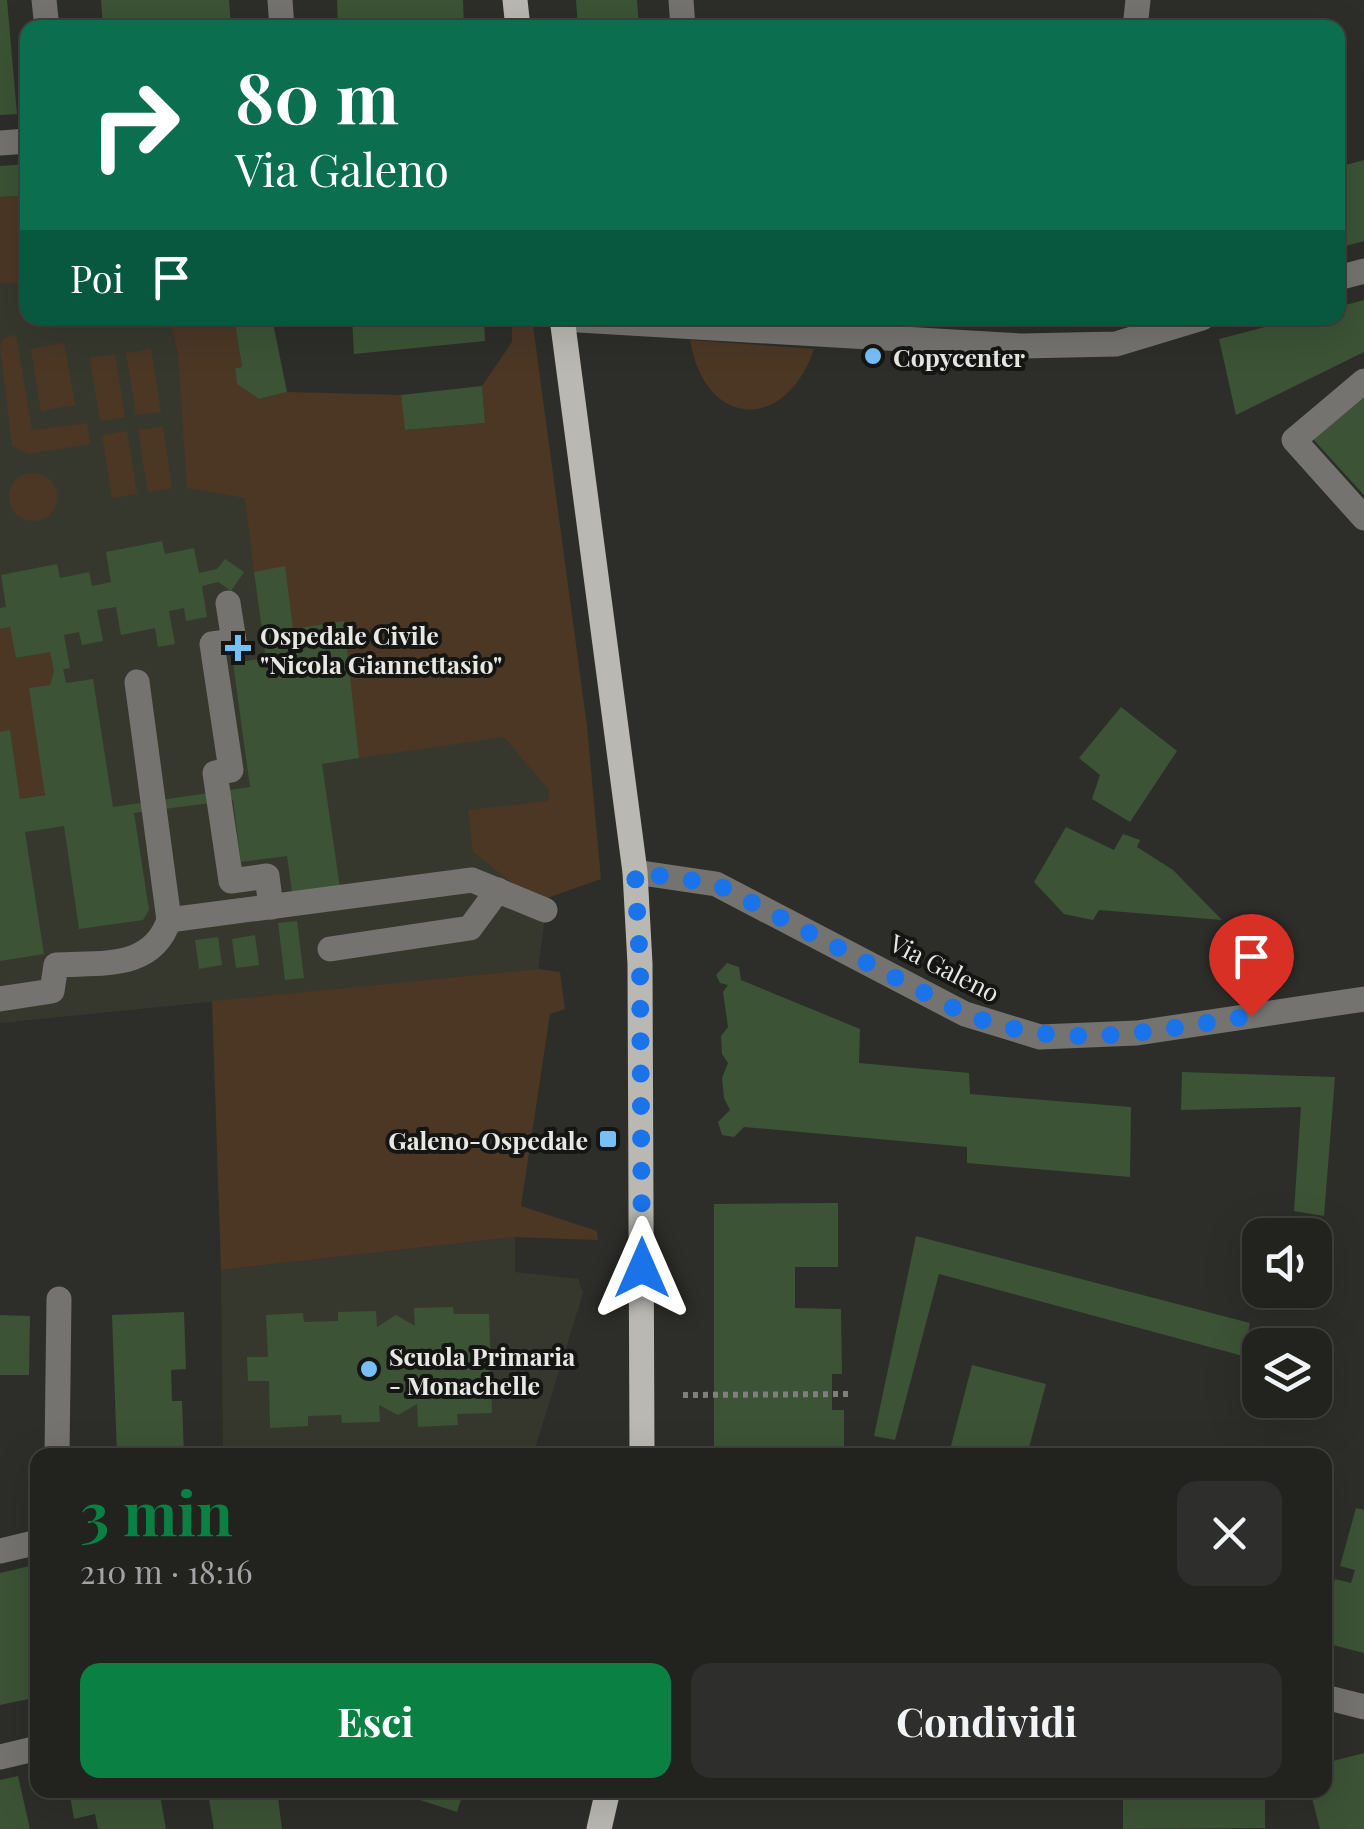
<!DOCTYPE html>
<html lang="it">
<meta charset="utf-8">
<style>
:root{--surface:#22221f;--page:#2e2f2c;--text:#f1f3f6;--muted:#a2a4a4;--line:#3f3f3d;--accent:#0b8043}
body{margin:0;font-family:"Playfair Display",serif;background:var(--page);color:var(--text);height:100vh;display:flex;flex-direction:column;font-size:38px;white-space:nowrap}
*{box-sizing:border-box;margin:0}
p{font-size:32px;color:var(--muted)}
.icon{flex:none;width:55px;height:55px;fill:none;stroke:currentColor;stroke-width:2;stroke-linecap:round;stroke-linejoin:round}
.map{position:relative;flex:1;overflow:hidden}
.panel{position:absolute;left:30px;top:1448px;width:1302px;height:350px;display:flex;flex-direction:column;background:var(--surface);border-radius:20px;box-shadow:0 10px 40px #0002,0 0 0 2px var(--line)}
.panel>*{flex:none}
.hud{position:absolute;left:20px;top:20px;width:1325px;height:305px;border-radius:20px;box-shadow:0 10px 40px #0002,0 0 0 2px var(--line);background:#0b6e4f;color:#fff;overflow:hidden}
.controls{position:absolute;left:1242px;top:1218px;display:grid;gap:20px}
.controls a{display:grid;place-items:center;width:90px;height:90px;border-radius:20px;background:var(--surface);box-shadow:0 10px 40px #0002,0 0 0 2px var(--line);font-size:50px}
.pin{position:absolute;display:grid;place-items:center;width:85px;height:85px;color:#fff;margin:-102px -42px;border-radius:50% 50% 50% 0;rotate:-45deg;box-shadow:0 0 10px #0007}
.pin .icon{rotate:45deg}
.me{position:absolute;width:110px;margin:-55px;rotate:0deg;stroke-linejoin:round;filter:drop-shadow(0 0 8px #0008)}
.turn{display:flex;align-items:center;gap:35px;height:210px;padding:0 50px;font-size:45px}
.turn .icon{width:130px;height:130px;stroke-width:2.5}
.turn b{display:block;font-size:70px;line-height:85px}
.then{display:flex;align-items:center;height:95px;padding:0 50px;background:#0003;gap:20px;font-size:38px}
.round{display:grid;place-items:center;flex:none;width:105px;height:105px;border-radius:20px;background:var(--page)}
.overview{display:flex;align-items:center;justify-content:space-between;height:170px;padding:0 50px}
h1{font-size:60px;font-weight:700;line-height:75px;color:var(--accent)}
.action{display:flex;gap:20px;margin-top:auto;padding:20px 50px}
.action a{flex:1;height:115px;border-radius:20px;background:var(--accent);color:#fff;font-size:40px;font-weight:700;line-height:115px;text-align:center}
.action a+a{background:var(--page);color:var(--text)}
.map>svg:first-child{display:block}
</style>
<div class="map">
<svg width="1364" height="1829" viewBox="0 0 1364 1829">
<rect width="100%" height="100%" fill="#2d2e29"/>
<g fill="#37382d">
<path d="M7,281L27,282L28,318H169L178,355L250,498L563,789L538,969L0,1023V283Z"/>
<path d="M515,1237V1272L578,1279L583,1293L533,1455H223L221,1270Z"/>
</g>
<g fill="#4c3725">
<path d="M27,195V282L0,283V197Z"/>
<path d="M169,318H234L242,367L235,368L237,383L259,399L287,392L401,395L406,430L485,423L482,386L512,342V318H532L587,726L601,879L547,898L515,885L473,852L468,810L548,801L549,790L504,737L359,758L344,622L293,629L254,572L245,498L187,488L178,355Z"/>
<path d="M16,335L32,430L87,423L90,444L29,454L12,446L0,345L4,338Z"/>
<path d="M690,340L814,349C786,432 705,430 690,340Z"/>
<path d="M64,343L75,405L41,411L31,349Z"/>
<path d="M151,349L161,412L136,415L126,353Z"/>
<path d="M115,354L125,417L100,421L90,358Z"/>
<path d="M163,426L172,488L148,492L138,430Z"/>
<path d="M127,431L137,494L112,498L102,435Z"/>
<circle cx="33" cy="497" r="24"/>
<path d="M10,627L17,658L50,652L54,671L50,685L30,688L45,794L20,799L10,731L0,732V629Z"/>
<path d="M538,969L560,972L565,1009L550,1014L521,1206L597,1231L598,1240L515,1237L221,1270L212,1001Z"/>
</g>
<g fill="#3c5335">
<path d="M0,0H7L17,114L0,115Z"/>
<path d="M101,0H229L231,28H103Z"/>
<path d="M337,0H463L464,28H418V21L388,23V28H338Z"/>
<path d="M576,0H637L639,28H578Z"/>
<path d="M1364,160V241L1338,248V167Z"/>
<path d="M28,164V195L0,197V166Z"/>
<path d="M1364,300V352L1236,415L1219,339L1300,318H1338V307Z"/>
<path d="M234,318H272L287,392L259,399L237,384L235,368L242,367Z"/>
<path d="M352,318H484L485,341L354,354Z"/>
<path d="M482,386L485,423L405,430L401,395Z"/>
<path d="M1364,395V495L1312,438Z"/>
<path d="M162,541L165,554L194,548L199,573L217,569L225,559L244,572L231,591L218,582L202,586L207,617L186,621L184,608L169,611L175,644L158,647L155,628L121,635L116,607L97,610L103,641L82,645L79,632L64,635L70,668L63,669L66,683L93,679L113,807L250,787L233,663L266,658L254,572L285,566L293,629L344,621L359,758L322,764L340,888L292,893L287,856L241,862L233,800L134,813L149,910L143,920L79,929L64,826L25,832L44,954L0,961V732L10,730L20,799L45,795L29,688L50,685L54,671L50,652L16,658L10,627L0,629V608L6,607L1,575L57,564L60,578L89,572L92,586L111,582L106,552Z"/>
<path d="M1121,707L1177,751L1130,822L1092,799L1100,775L1079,758Z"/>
<path d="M1066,827L1114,850L1123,834L1140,840L1137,847L1173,870L1222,920L1099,910L1093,920L1064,914L1034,882Z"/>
<path d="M297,921L304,978L285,980L278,923Z"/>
<path d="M255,935L259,965L236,968L232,939Z"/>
<path d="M218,937L222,965L199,969L195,940Z"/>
<path d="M727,963L739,967L741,980L860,1029L859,1063L969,1073L970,1094L1131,1107L1130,1177L967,1163V1147L744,1127L734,1137L722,1135L718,1122L730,1110L724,1098L722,1078L728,1063L722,1054L721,1036L728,1027L723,992L728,985L720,983L716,975Z"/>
<path d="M1182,1072L1335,1077L1324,1216L1294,1211L1301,1107L1181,1110Z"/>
<path d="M838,1203V1267H795V1308L841,1309L842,1374H832V1410H844V1455H714V1204Z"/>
<path d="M916,1236L1250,1323L1243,1356L939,1274L895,1440L874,1436Z"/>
<path d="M453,1307L454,1314H489L492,1413L457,1414L458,1425L418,1427L417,1404L398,1415L379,1405L380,1422L342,1423L341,1415L308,1416V1426L270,1428L269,1381H248L247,1357H268L266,1315L303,1313L304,1322L338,1321V1312L376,1311L377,1327L396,1315L415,1326L414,1308Z"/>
<path d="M184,1312L186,1369L171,1370L172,1401H182L184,1455H117L112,1315Z"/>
<path d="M0,1315L30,1316L29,1375H0Z"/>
<path d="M972,1365L1046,1384L1027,1455H987L951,1446Z"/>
<path d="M1356,1508L1364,1510V1653L1325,1643V1616L1335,1579L1351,1583L1355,1570L1340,1566Z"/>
<path d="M38,1564V1697L0,1705V1573Z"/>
<path d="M1364,1753V1829H1320L1310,1790H1325V1763Z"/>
<path d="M18,1776L30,1829H0V1780Z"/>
<path d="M69,1790H159L166,1829H98L95,1814L74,1819Z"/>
<path d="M255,1790H277L282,1829H214L209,1799Z"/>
<path d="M389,1790H464L457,1812Z"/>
<path d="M1123,1790H1265V1828L1123,1829Z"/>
</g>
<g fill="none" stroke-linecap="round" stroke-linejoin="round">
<path stroke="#7f807b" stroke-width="6" stroke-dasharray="5 5" stroke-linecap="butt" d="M683,1395L852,1394"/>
<g stroke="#747370" stroke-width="25">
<path d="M44,0L47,28"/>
<path d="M280,0L282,28"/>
<path d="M681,0L683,28"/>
<path d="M1135,28L1138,0"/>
<path d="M0,143L28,141"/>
<path d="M1338,278L1364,271"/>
<path d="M562,319L1022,346L1116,344L1202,318"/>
<path d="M1364,381L1294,440L1364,518"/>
<path d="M228,603L234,641L212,644L231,770L215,773L231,881L267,876L271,907"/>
<path d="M137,682L169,920"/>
<path d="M635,872L716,884L965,1014L1040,1037L1137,1033L1364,999"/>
<path d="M330,949L470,928L498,890"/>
<path d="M0,999L52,991L56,965C100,962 152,971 169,920L472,880L545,910"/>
<path d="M57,1455L59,1299"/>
<path d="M0,1551L38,1542"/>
<path d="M1325,1697L1364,1707"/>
<path d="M0,1757L38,1748"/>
</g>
<g stroke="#bab8b3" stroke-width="25">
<path d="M515,0L518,28"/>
<path d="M562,318L635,872L640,964L642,1455"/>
<path d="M599,1829L608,1790"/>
</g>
</g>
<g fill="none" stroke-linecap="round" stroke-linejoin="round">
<path stroke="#1a73e8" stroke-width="18" stroke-dasharray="0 32.4" d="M642,1268L640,964L635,872L716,884L965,1014C1067,1053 1147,1031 1251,1016"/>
</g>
<g fill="#77bff7" stroke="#151614" stroke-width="4">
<circle cx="873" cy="356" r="10"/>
<path d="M233 633h10v10h10v10h-10v10h-10v-10h-10v-10h10z"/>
<rect x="598" y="1129" width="20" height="20" rx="5"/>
<circle cx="369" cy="1369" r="10"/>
</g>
<g text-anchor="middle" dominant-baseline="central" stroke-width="8" stroke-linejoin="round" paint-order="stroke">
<g font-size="25" font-weight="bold" fill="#e7e7e4" stroke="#151614" text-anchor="start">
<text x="893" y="356">Copycenter</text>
<text x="260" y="634">Ospedale Civile<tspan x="260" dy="29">"Nicola Giannettasio"</tspan></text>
<text x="588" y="1139" text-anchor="end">Galeno-Ospedale</text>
<text x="389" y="1355">Scuola Primaria<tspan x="389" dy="29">- Monachelle</tspan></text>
</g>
<g font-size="25" fill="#e7e7e4" stroke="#151614">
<text transform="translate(945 967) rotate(27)">Via Galeno</text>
</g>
</g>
</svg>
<div class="controls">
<a><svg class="icon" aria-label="sound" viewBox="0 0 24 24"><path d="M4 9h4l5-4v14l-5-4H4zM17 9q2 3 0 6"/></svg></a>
<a><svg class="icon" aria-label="layers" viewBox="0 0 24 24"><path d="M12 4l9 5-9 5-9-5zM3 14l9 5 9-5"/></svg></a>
</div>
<div class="pin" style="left:1251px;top:1016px;background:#d93025"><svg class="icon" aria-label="arrive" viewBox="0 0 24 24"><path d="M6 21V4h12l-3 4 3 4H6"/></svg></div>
<svg class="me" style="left:642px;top:1268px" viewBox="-20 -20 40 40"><path d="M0-17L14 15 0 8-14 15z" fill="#1a73e8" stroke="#fff" stroke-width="4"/></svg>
<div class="hud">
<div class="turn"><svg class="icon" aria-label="right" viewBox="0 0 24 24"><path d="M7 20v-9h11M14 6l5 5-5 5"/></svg><div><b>80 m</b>Via Galeno</div></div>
<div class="then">Poi<svg class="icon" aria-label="arrive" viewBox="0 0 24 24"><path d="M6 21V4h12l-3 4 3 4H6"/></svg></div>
</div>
<section class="panel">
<div class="overview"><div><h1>3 min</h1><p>210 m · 18:16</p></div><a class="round"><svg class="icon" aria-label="close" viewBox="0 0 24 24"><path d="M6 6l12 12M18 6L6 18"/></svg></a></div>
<div class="action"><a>Esci</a><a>Condividi</a></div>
</section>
</div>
